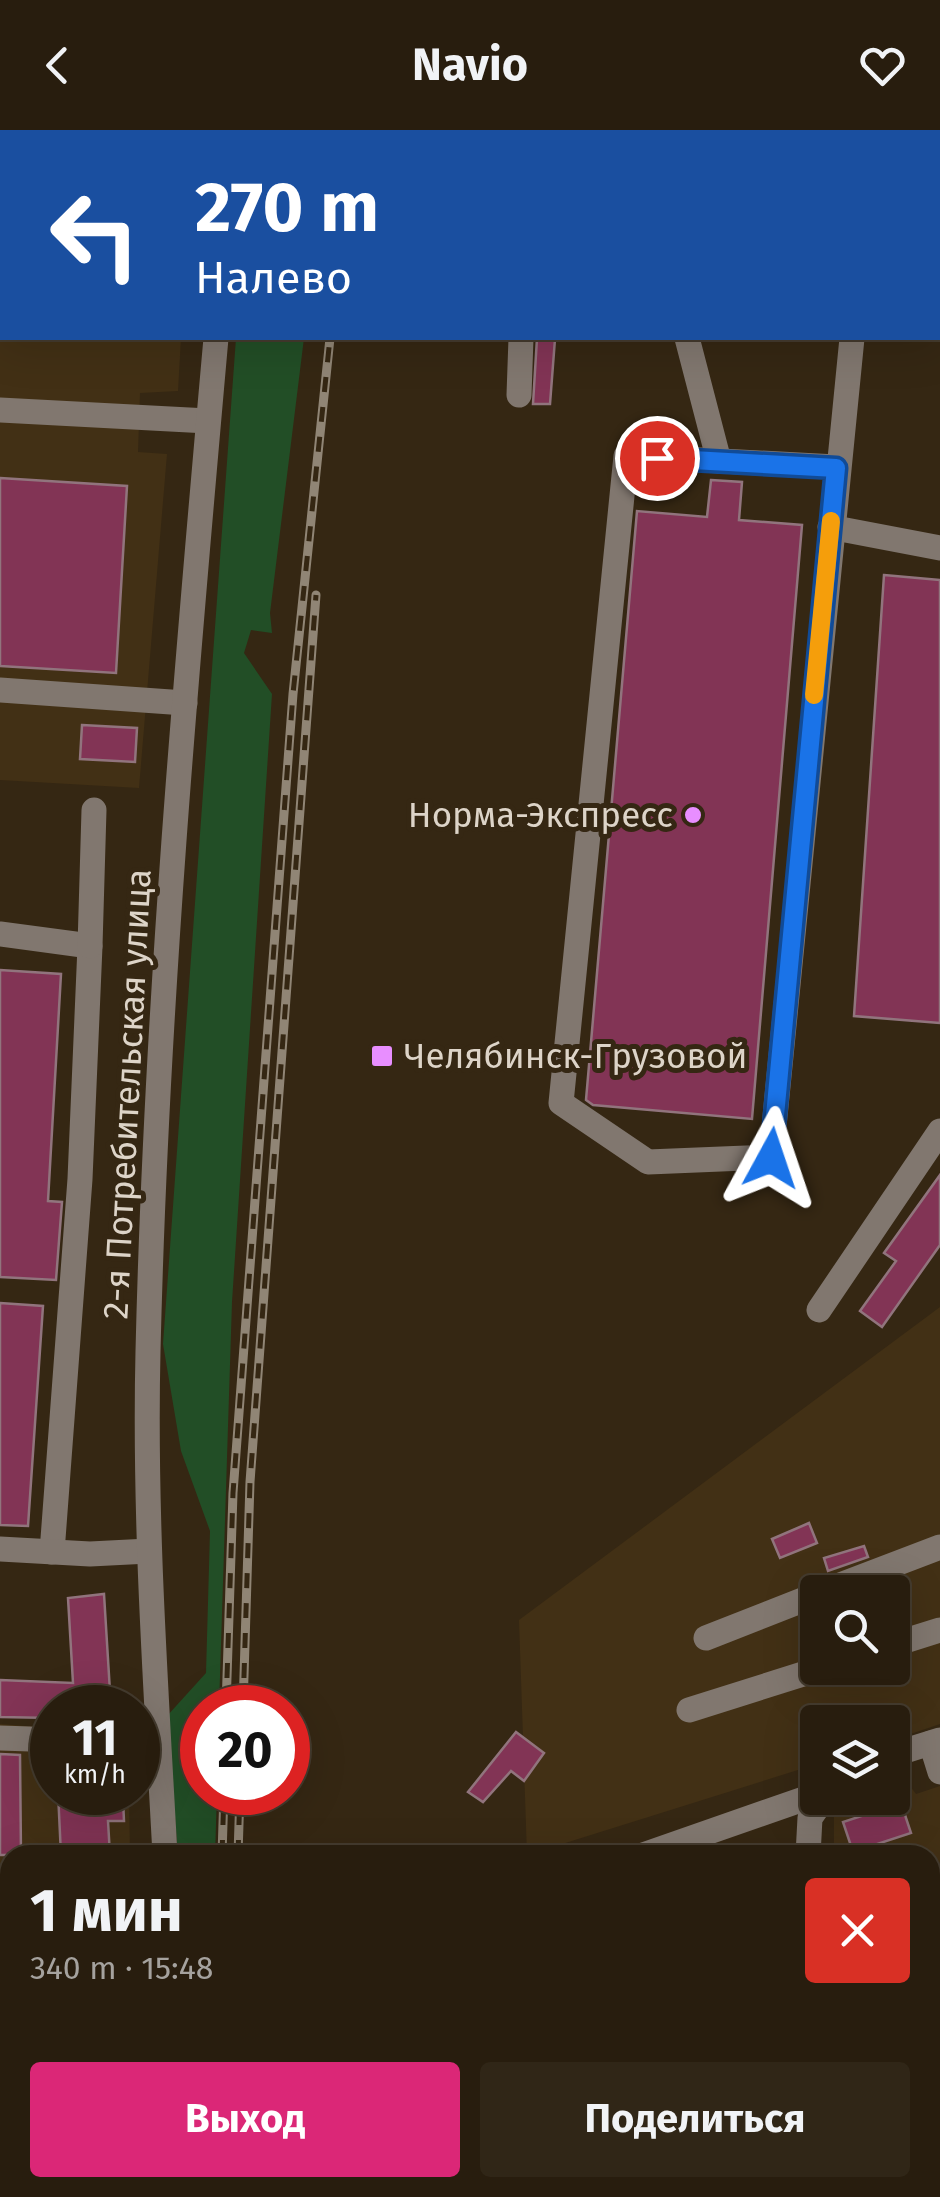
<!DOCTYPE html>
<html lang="ru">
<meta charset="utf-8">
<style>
:root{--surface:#281d0e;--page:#302617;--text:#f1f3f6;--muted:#a5a29e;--line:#443b2e;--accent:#db2777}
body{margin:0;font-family:"Fira Sans",sans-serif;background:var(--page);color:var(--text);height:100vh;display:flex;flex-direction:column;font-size:38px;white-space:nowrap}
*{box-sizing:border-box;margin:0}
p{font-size:32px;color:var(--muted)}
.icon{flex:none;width:55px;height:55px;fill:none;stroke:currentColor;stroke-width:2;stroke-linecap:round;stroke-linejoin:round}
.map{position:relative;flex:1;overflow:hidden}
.details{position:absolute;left:0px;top:1715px;width:940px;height:352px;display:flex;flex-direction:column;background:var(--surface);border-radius:30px 30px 0 0;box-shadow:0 10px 40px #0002,0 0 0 2px var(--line)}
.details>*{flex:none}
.top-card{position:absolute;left:0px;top:0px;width:940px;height:210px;box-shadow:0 10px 40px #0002,0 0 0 2px var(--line);background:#1a4fa0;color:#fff;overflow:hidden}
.buttons{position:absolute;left:800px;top:1445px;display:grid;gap:20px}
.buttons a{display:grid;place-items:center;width:110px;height:110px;border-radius:10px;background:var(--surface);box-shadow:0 10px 40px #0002,0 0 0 2px var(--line);font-size:50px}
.speed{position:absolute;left:30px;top:1555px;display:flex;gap:20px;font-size:50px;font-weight:700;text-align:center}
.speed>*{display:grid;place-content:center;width:130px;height:130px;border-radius:50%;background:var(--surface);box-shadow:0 10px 40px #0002,0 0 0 2px var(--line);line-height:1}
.speed small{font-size:25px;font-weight:400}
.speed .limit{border:15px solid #d22;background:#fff;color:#111}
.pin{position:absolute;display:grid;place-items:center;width:85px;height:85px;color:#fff;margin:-42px;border:5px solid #fff;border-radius:50%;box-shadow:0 2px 10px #0007}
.me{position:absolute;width:110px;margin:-55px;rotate:5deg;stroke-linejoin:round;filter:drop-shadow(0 0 8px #0008)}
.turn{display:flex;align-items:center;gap:35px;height:210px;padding:0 30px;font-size:45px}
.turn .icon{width:130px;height:130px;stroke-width:2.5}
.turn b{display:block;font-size:70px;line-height:85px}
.round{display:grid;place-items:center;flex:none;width:105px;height:105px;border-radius:10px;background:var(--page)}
.headline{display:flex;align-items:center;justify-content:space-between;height:170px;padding:0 30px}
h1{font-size:60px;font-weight:700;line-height:75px}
.action{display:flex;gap:20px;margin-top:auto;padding:20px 30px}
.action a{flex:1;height:115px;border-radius:10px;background:var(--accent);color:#fff;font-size:40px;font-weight:700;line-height:115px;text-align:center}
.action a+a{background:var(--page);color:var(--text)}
header{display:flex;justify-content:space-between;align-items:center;height:130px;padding:0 30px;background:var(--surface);font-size:45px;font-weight:700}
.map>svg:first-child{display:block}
</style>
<header><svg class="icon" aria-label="back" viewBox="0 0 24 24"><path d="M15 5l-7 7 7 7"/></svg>Navio<svg class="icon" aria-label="heart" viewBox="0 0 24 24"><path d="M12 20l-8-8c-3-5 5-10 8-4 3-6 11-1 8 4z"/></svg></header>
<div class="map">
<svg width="940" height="2067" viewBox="0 0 940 2067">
<rect width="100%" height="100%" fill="#352713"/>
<g fill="#423015" fill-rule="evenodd">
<path d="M0,0H175L2,2V208H181L178,261L140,263L138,322L167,324L139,658L0,650Z"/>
<path d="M940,1177V1594L893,1610L892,1592H818L817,1634L527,1725L519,1490ZM818,1462H892V1538H818Z"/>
<path d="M0,1594L52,1598V1662L129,1663L130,1725H10V1966L0,1969Z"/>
<path d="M910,1656L916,1664L940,1656V2067H810L814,2058H930V1725H834V1683L877,1668H892L893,1662Z"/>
<path d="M10,2029V2058H104L103,2067H0V2032Z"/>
<rect x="417" y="2058" width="212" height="9"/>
</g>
<path fill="#224e26" d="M236,208H304L270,483L272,503L251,500L244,523L272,564L232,1172L219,1577L202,1578V1662L217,1663L215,1725H178L167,1586L206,1543L210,1401L181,1321L163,1214Z"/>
<g fill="#823455" stroke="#91747d" stroke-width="2.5">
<path d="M537,208L555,209L550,274H533Z"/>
<path d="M0,348L127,356L116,543L0,536Z"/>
<path d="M711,350L742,352L739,390L802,395L752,989L593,975L586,970L637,381L707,387Z"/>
<path d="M884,445L940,450V893L854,886Z"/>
<path d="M82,595L137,598L135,632L80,629Z"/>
<path d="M0,840L61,844L48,1071L62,1072L56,1150L0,1147Z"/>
<path d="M940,1045V1115L882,1197L860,1181L896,1131L884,1123Z"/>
<path d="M0,1173L43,1176L28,1396L0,1395Z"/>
<path d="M809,1393L817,1413L780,1428L772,1409Z"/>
<path d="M864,1416L868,1427L828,1441L824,1428Z"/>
<path d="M104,1464L111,1578H52V1588L0,1587V1550L73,1553L68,1468Z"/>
<path d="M516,1602L544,1623L524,1651L511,1641L483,1672L468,1662Z"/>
<path d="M0,1624L20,1625L21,1725H0Z"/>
<path d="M58,1662H107V1670L123,1669L124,1691H108L110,1725H61Z"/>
<path d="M901,1673L911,1703L853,1722L843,1692Z"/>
</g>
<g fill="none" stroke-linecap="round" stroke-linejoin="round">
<path stroke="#807464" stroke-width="2.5" stroke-dasharray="10 5" stroke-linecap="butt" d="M115,2067V2058"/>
<g stroke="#81776f" stroke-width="25">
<path d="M232,2V0"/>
<path d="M575,2V0"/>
<path d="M870,2V0"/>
<path d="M687,208L719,331"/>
<path d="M519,265L521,208"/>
<path d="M0,280L208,291"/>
<path d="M836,337L626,326L561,973L648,1032L771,1027L852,208"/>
<path d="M830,397L940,418"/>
<path d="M0,560L185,573"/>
<path d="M0,804L90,816L80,1049L52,1422"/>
<path d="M90,816L94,680"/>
<path d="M819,1180L940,1001"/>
<path d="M0,1419L90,1424L149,1421"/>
<path d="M822,1462L940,1417"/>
<path d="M706,1508L818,1464"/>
<path d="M892,1515L940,1500"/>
<path d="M689,1580L822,1538"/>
<path d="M0,1608L30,1609"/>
<path d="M931,1613L940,1642"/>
<path d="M892,1625L940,1610"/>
<path d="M165,1725C156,1557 144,1389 148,1221C156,883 186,544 216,208"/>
<path d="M643,1725L818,1664"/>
<path d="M808,1725L810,1688L824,1668"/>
<path d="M0,1877H6"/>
<path d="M930,1993L940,1998"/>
<path d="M0,1995L10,1992"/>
<path d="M154,2067V2058"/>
<path d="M545,2067V2058"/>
<path d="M794,2067L797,2058"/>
</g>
<defs>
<g id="rail">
<path d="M369,2V0"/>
<path d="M226,1578L233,1363L293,564L330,208"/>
<path d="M243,1578L250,1352L316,465"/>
<path d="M222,1725L224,1662"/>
<path d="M238,1725L240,1662"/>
<path d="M227,2067V2058"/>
<path d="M397,2067L398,2058"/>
<path d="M413,2067L414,2058"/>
</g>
</defs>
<use href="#rail" stroke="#908575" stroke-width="9"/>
<use href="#rail" stroke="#352713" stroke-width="5" stroke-dasharray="15" stroke-linecap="butt"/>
</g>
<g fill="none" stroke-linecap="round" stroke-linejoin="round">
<defs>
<path id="route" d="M657,328L836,338L771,1028"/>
</defs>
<use href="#route" stroke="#114b97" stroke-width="25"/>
<use href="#route" stroke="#1a73e8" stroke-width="18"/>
<path stroke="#f59e0b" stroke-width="18" d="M814,565L831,391"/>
</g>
<g fill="#e88eff" stroke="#352713" stroke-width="4">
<circle cx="693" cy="685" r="10"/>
<rect x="370" y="914" width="24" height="24" rx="5"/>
</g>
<g text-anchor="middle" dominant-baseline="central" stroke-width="10" stroke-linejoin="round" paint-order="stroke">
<g font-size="35" fill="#ddd4c8" stroke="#352713" text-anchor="end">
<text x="673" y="685">Норма-Экспресс</text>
<text x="404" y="926" text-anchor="start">Челябинск-Грузовой</text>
</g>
<g font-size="35" fill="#ddd4c8" stroke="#352713">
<text transform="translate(127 964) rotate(-87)">2-я Потребительская улица</text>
</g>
</g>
</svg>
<div class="buttons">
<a><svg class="icon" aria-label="search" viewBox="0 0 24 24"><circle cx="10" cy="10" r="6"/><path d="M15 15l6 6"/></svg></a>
<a><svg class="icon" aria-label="layers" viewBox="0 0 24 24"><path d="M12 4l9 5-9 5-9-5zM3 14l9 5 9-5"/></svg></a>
</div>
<div class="speed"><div>11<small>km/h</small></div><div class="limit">20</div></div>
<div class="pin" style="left:657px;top:328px;background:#d93025"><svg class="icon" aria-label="arrive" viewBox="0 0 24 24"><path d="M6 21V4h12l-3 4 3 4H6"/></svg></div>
<svg class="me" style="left:771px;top:1028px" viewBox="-20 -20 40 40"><path d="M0-17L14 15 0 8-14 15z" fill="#1a73e8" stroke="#fff" stroke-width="4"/></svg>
<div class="top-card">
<div class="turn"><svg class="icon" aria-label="left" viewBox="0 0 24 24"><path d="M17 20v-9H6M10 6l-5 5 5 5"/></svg><div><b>270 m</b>Налево</div></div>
</div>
<section class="details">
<div class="headline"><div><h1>1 мин</h1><p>340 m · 15:48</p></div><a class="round" style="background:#d93025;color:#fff"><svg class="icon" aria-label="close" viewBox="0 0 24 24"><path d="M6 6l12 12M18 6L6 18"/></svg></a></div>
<div class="action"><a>Выход</a><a>Поделиться</a></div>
</section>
</div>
